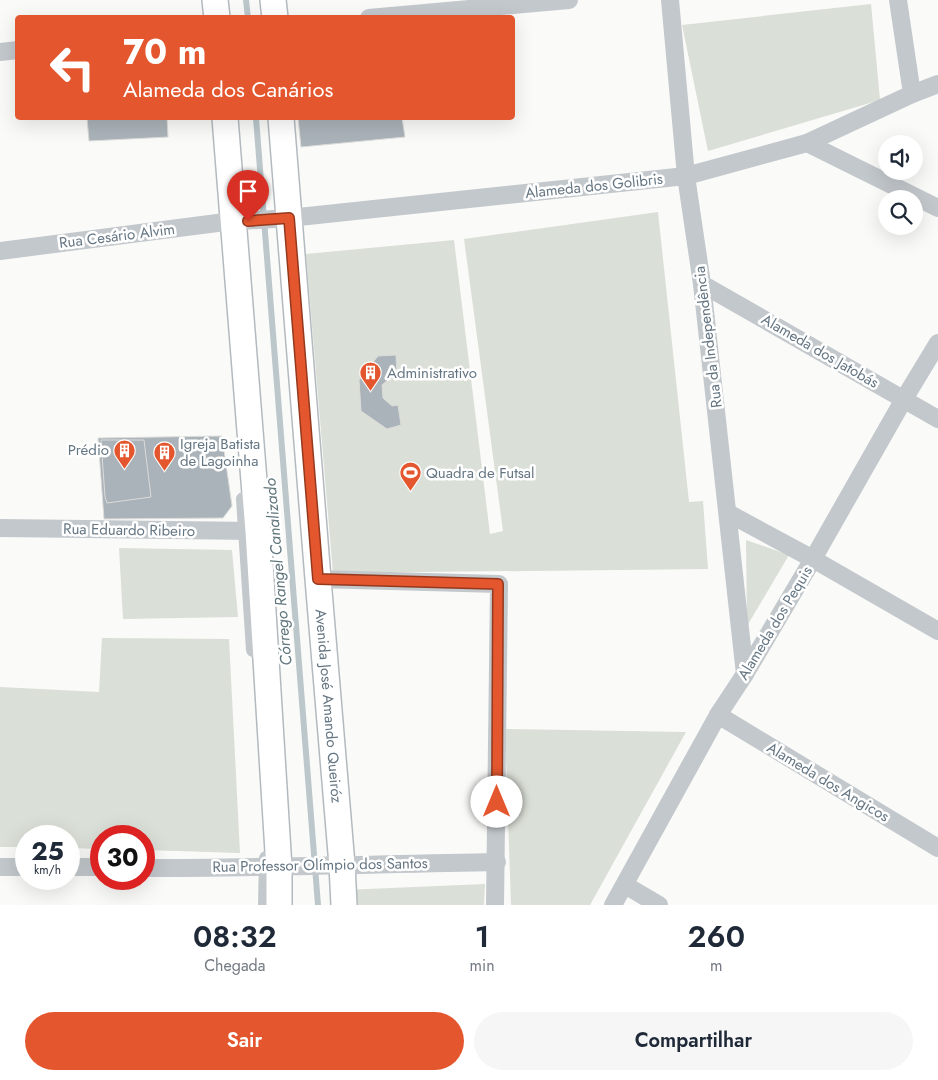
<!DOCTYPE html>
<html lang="pt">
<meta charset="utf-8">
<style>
:root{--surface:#fff;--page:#f6f6f7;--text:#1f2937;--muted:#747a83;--accent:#e4572e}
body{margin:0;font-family:Jost,sans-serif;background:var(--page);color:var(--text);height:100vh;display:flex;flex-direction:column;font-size:19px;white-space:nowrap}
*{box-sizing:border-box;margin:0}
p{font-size:16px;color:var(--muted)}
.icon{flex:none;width:28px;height:28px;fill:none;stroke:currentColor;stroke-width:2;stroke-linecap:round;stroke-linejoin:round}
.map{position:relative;height:905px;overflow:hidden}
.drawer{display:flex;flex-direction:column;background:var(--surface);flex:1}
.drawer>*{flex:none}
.hud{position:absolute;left:15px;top:15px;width:500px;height:105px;border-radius:5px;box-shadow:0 5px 20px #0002;background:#e4572e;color:#fff;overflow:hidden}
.tools{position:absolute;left:878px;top:135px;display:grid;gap:10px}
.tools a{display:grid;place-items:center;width:45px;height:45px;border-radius:50%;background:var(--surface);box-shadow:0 5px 20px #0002;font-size:25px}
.speed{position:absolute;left:15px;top:825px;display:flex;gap:10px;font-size:25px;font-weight:700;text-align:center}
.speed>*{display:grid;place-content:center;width:65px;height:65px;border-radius:50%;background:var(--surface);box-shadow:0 5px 20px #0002;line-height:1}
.speed small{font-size:12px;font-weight:400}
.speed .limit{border:8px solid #d22;background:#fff;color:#111}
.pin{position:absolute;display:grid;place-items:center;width:42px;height:42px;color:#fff;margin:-51px -21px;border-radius:50% 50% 50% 0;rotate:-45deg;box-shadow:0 0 5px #0007}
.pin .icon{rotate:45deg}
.me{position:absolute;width:55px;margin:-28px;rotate:0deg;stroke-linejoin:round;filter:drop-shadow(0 0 4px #0008)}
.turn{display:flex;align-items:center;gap:18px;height:105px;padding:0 25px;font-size:22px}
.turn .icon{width:65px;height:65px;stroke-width:2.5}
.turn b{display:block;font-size:35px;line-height:42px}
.eta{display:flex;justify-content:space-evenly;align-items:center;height:85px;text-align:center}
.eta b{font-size:30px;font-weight:600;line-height:35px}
.primary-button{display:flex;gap:10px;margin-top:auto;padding:10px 25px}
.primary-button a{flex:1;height:58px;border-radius:30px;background:var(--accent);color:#fff;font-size:20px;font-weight:600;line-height:58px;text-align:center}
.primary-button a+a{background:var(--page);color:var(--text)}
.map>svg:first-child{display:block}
</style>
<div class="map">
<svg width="938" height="905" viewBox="0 0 938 905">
<rect width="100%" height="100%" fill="#fafaf8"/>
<g fill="#dadfd7">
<path d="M871,4L880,100L708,151L682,25Z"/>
<path d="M658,212L689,502L703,501L708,569L333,573L306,254L454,240L490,534L503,531L464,239Z"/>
<path d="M746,540L789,555L747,626Z"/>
<path d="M119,548L232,550L238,617L123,619Z"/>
<path d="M102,638L229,639L240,853L144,850V836H101V849L69,848V836H26V847H0V687L99,692Z"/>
<path d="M505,729L686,732L590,905H511Z"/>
<path d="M485,884L484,905H344V890Z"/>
</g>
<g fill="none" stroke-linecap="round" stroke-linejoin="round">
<g stroke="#bbc7cb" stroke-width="6">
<path d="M246,0L248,18"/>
<path d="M256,118L318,905"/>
</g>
</g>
<g fill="#aab3b9" stroke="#dcdcda">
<path d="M87,118H167L168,137L89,141Z"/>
<path d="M298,118H402L405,137L301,147Z"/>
<path d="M396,355L397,377L390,378L382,385L383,398L392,406L398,405L401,425L387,429L361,411L359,380L378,356Z"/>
<path d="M222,436L232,506L223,518L104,519L98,438Z"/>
<path d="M101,440H144L151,497L107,503L105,497Z"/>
</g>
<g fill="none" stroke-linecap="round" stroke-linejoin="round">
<defs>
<g id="secondary">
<path d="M215,0L217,18"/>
<path d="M273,0L275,18"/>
<path d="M225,118L258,531L279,868V905"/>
<path id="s1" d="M281,118L318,579L342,865L344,905"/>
</g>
</defs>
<use href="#secondary" stroke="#b3babf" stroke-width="28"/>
<g stroke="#c3c8cc" stroke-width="14">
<path d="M243,499L253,650"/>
<path d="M265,905L266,858"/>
</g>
<g stroke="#c3c8cc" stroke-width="18">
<path d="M670,0L686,176L702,284L745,674"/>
<path d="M898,0L912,94"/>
<path d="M369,18L569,0"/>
<path d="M0,52L18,50"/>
<path d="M807,143L938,208"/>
<path d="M0,251L225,222L289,218L686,176L807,143L912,94L938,84"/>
<path d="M702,284L938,419"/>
<path d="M728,513L813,559L938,631"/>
<path d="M0,528L258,531"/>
<path d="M318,579L499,584L495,905"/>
<path d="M718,715L938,848"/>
<path d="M0,867H26"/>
<path d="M69,867H101"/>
<path d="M144,868C261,868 379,864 497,862"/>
<path d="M625,885L659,905"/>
<path d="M613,905L718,715L745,674L813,559L904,399L938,343"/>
</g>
<use href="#secondary" stroke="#fff" stroke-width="25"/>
</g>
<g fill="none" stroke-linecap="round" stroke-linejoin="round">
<defs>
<path id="route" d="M248,221L289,218L318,579L498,584L497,802"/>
</defs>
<use href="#route" stroke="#94391e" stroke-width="12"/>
<use href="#route" stroke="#e4572e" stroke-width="9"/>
</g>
<defs>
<symbol id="building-pin" viewBox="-11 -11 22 30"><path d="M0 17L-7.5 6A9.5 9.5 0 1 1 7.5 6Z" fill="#e4572e" stroke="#fff"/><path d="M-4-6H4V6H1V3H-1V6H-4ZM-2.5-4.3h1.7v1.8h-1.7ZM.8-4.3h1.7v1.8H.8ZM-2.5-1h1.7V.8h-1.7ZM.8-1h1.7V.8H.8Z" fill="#fff"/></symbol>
<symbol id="stadium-pin" viewBox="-11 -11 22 30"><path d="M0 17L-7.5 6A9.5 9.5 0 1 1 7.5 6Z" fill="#e4572e" stroke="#fff"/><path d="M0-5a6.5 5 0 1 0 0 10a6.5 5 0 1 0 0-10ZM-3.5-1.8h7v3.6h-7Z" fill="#fff"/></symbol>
</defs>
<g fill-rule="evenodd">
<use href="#building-pin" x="358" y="360" width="25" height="34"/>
<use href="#building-pin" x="112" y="438" width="25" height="34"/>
<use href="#building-pin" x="152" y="440" width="25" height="34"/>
<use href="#stadium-pin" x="398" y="460" width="25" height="34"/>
</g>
<g text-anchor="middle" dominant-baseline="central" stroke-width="5" stroke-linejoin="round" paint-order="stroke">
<g font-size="15" fill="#657683" stroke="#fff">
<text transform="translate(594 186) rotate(-6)">Alameda dos Golibris</text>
<text transform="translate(117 236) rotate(-7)">Rua Cesário Alvim</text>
<text transform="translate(708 337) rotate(-97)">Rua da Independência</text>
<text transform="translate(820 351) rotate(30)">Alameda dos Jatobás</text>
<text transform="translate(129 530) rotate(1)">Rua Eduardo Ribeiro</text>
<text transform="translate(775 623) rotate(-59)">Alameda dos Pequis</text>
<text stroke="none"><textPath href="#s1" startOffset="590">Avenida José Amando Queiróz</textPath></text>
<text transform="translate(828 782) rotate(31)">Alameda dos Angicos</text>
<text transform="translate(320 865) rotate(-1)">Rua Professor Olímpio dos Santos</text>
</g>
<g font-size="15" fill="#657683" stroke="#fff" text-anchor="start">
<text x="387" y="373">Administrativo</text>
<text x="180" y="444">Igreja Batista<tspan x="180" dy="17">de Lagoinha</tspan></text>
<text x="109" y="450" text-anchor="end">Prédio</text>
<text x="426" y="473">Quadra de Futsal</text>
</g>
<g font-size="16" font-style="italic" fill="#60757c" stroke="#fff">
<text transform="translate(278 572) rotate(-95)">Córrego Rangel Canalizado</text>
</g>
</g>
</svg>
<div class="tools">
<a><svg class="icon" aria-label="sound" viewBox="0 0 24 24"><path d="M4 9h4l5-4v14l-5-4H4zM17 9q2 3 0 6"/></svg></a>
<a><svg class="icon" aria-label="search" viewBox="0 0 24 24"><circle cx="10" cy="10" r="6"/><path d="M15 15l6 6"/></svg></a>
</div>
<div class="speed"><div>25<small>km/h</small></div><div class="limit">30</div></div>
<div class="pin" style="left:248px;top:221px;background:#d93025"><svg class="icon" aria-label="arrive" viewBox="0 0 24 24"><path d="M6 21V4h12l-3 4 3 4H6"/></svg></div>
<svg class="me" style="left:497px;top:802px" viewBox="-20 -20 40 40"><circle r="19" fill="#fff"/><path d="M0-13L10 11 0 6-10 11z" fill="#e4572e"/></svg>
<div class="hud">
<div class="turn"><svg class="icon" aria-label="left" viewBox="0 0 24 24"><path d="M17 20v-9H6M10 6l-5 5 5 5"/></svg><div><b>70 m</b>Alameda dos Canários</div></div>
</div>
</div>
<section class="drawer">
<div class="eta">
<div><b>08:32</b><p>Chegada</p></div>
<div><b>1</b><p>min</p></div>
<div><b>260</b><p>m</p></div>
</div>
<div class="primary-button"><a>Sair</a><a>Compartilhar</a></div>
</section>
